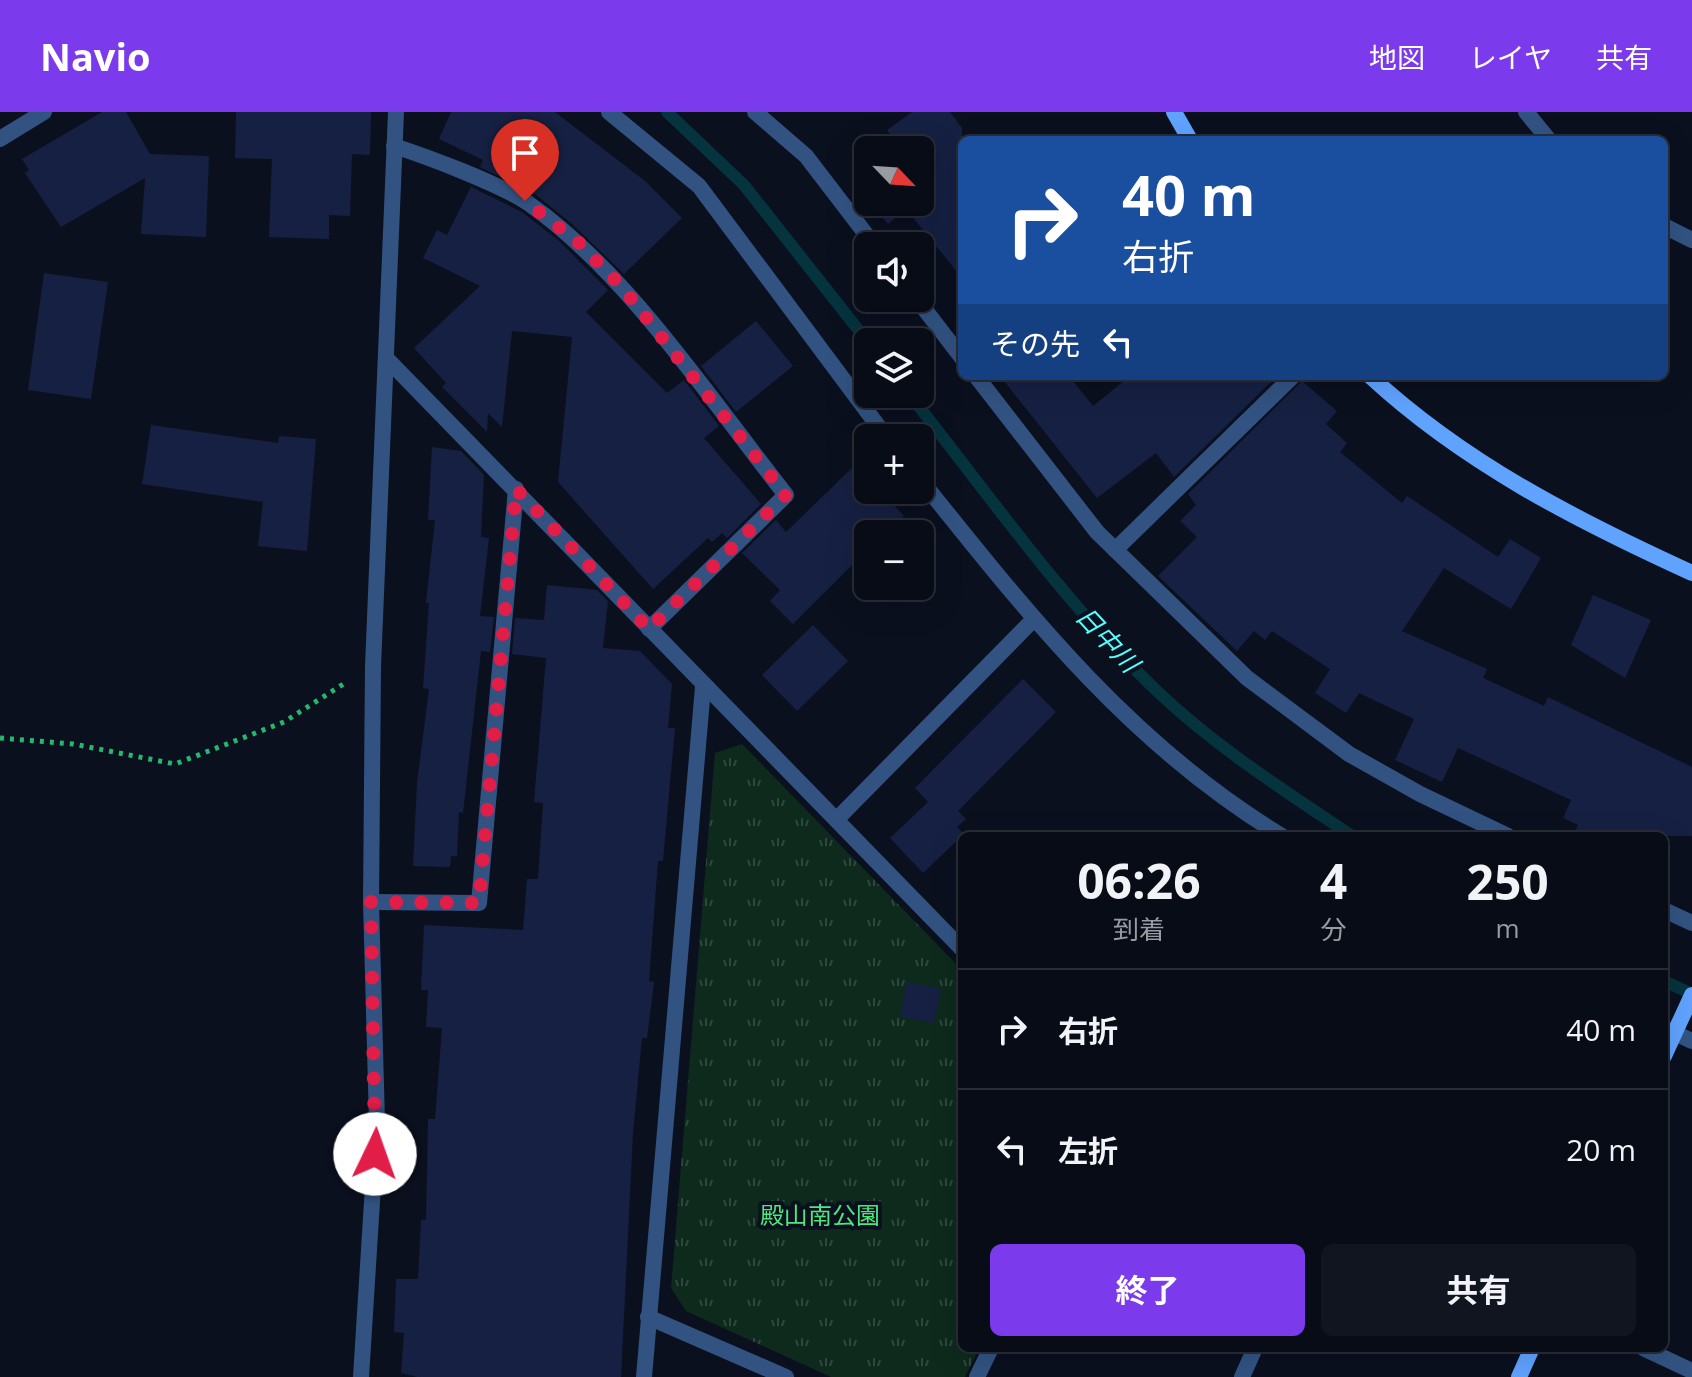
<!DOCTYPE html>
<html lang="ja">
<meta charset="utf-8">
<style>
:root{--surface:#080c17;--page:#111520;--text:#f1f3f6;--muted:#989ba1;--line:#292c36;--accent:#7c3aed}
body{margin:0;font-family:"Open Sans","Noto Sans JP",sans-serif;background:var(--page);color:var(--text);height:100vh;display:flex;flex-direction:column;font-size:30px;white-space:nowrap}
*{box-sizing:border-box;margin:0}
p{font-size:26px;color:var(--muted)}
.icon{flex:none;width:44px;height:44px;fill:none;stroke:currentColor;stroke-width:2;stroke-linecap:round;stroke-linejoin:round}
.map{position:relative;flex:1;overflow:hidden}
.side{position:absolute;left:958px;top:720px;width:710px;height:520px;display:flex;flex-direction:column;background:var(--surface);border-radius:12px;box-shadow:0 8px 32px #0002,0 0 0 2px var(--line)}
.side>*{flex:none}
.banner{position:absolute;left:958px;top:24px;width:710px;height:244px;border-radius:12px;box-shadow:0 8px 32px #0002,0 0 0 2px var(--line);background:#1a4fa0;color:#fff;overflow:hidden}
.needle{width:52px;rotate:115deg}
.tools{position:absolute;left:854px;top:24px;display:grid;gap:16px}
.tools a{display:grid;place-items:center;width:80px;height:80px;border-radius:12px;background:var(--surface);box-shadow:0 8px 32px #0002,0 0 0 2px var(--line);font-size:40px}
.pin{position:absolute;display:grid;place-items:center;width:68px;height:68px;color:#fff;margin:-82px -34px;border-radius:50% 50% 50% 0;rotate:-45deg;box-shadow:0 0 8px #0007}
.pin .icon{rotate:45deg}
.me{position:absolute;width:88px;margin:-44px;rotate:3deg;stroke-linejoin:round;filter:drop-shadow(0 0 6px #0008)}
.turn{display:flex;align-items:center;gap:28px;height:168px;padding:0 32px;font-size:36px}
.turn .icon{width:104px;height:104px;stroke-width:2.5}
.turn b{display:block;font-size:56px;line-height:68px}
.then{display:flex;align-items:center;height:76px;padding:0 32px;background:#0003;gap:16px;font-size:30px}
.eta{display:flex;justify-content:space-evenly;align-items:center;height:136px;text-align:center}
.eta b{font-size:48px;font-weight:700;line-height:56px}
.primary-button{display:flex;gap:16px;margin-top:auto;padding:16px 32px}
.primary-button a{flex:1;height:92px;border-radius:12px;background:var(--accent);color:#fff;font-size:32px;font-weight:700;line-height:92px;text-align:center}
.primary-button a+a{background:var(--page);color:var(--text)}
ul{padding:0;list-style:none}
li{display:flex;align-items:center;gap:24px;height:120px;padding:0 32px;border-top:2px solid var(--line)}
li div{flex:1}
li b{display:block;font-size:30px}
li em{font-style:normal}
header{display:flex;align-items:center;gap:48px;box-sizing:border-box;height:112px;padding:0 40px;background:var(--accent);color:#fff}
header strong{font-size:38px}
nav{display:flex;gap:44px;margin-inline-start:auto;font-size:28px}
.map>svg:first-child{display:block}
</style>
<header>
<strong>Navio</strong>
<nav><a>地図</a><a>レイヤ</a><a>共有</a></nav>
</header>
<div class="map">
<svg width="1692" height="1265" viewBox="0 0 1692 1265">
<defs>
<pattern id="park-tufts" width="24" height="20" patternUnits="userSpaceOnUse" patternTransform="scale(2)"><rect width="24" height="20" fill="#0d2a1c"/><path d="M3 7l-1-3M5 7V3M7 7l1-3M15 17l-1-3M17 17v-4M19 17l1-3" fill="none" stroke="#2f483e"/></pattern>
</defs>
<rect width="100%" height="100%" fill="#0b101f"/>
<path fill="url(#park-tufts)" d="M742,632L962,858V1236H979L965,1265H831L686,1199L671,1176L715,641Z"/>
<g fill="none" stroke-linecap="round" stroke-linejoin="round">
<g stroke="#05333e" stroke-width="12">
<path d="M667,0L744,73L868,230"/>
<path d="M909,282C990,384 1063,490 1158,580C1216,635 1285,679 1352,724"/>
<path d="M1664,869L1692,882"/>
</g>
</g>
<g fill="#162042">
<path d="M102,0H126L150,42L209,44L206,125L141,122L145,66L61,115L25,61L29,58L22,47Z"/>
<path d="M236,0H371L370,43L352,42L350,104L329,103V127L269,125L272,47L235,46Z"/>
<path d="M451,0H555L645,69L682,106L624,162L572,112L535,82L480,55L483,48L439,27Z"/>
<path d="M912,0H950L962,16V166L906,97L888,112L870,90H920V38H895L899,35L887,18Z"/>
<path d="M471,75L522,100L558,128L608,178L586,200L667,281L684,268L719,314L704,326L761,392L727,426L722,421L712,430L708,426L653,477L558,370L572,225L512,219L502,315L488,301L487,320L442,275L446,271L414,236L480,174L423,146L437,118L447,123Z"/>
<path d="M44,161L108,170L91,287L28,278Z"/>
<path d="M756,209L793,254L736,300L701,254Z"/>
<path d="M1000,264H1069L1093,294L1130,264H1277L1174,365L1156,341L1097,386Z"/>
<path d="M1302,269L1337,299L1326,312L1347,331L1340,340L1402,391L1407,384L1498,445L1510,427L1541,446L1511,497L1444,456L1402,519L1487,557L1483,566L1544,594L1548,585L1692,655V724H1573L1578,713L1563,706L1571,688L1458,636L1442,670L1395,648L1414,607L1359,581L1346,601L1315,581L1330,557L1272,519L1265,528L1254,519L1237,539L1158,464L1197,425L1180,409L1196,393L1188,382Z"/>
<path d="M151,313L278,331L279,324L316,327L307,439L258,434L263,390L142,372Z"/>
<path d="M432,335L461,339L484,363L481,425L489,426L480,504L494,505L490,540L481,539L463,701L459,700L457,744H451L450,755L413,754L417,671L429,577L423,576L429,491H426L435,408H428Z"/>
<path d="M856,352L868,365V378H880L904,404L884,422H868V437L793,512L770,489L780,478L742,441L776,408L786,420Z"/>
<path d="M547,473L597,478L608,489L603,536L640,539L672,572L668,616H675L663,749H658L649,869L654,870L647,926H642L633,1020L621,1265H417L401,1261L404,1221L394,1220L396,1167H418L421,1108H426L428,1007H435L442,916L426,915L428,878H421L424,813L523,818L527,767H538L543,691L534,690L546,546L512,542L515,506L544,508Z"/>
<path d="M1593,483L1651,508L1625,566L1571,533Z"/>
<path d="M813,513L848,549L797,599L762,563Z"/>
<path d="M1023,567L1056,600L958,699L966,707L957,715L964,722L923,761L890,726L928,690L915,676Z"/>
<path d="M907,870L941,877L934,911L900,904Z"/>
</g>
<g fill="none" stroke-linecap="round" stroke-linejoin="round">
<path stroke="#25b86d" stroke-width="5" stroke-dasharray="4 6" stroke-linecap="butt" d="M0,626L73,632L175,652L284,610L345,571"/>
<g stroke="#325382" stroke-width="16">
<path d="M609,0L699,74L887,326"/>
<path d="M755,0L806,44L875,134"/>
<path d="M1526,0L1549,28"/>
<path d="M0,27L44,0"/>
<path d="M394,34C428,45 500,72 528,91C628,161 710,287 786,383L649,517"/>
<path d="M1664,114L1692,128"/>
<path d="M916,186L962,246"/>
<path d="M387,247L962,837"/>
<path d="M976,264L1097,420L1247,566L1349,642L1420,682L1508,724"/>
<path d="M920,367C1028,502 1131,633 1282,724"/>
<path d="M1115,438L1293,264"/>
<path d="M837,707L1033,508"/>
<path d="M371,790L479,791L516,377"/>
<path d="M1664,798L1692,811"/>
<path d="M1664,916L1692,929"/>
<path d="M648,1205L786,1265"/>
<path d="M1643,1236L1692,1259"/>
<path d="M361,1265L377,1010L371,790L373,554L396,0"/>
<path d="M644,1265L703,575"/>
<path d="M977,1265L991,1236"/>
<path d="M1242,1265L1255,1236"/>
</g>
<g stroke="#60a3ff" stroke-width="16">
<path d="M1174,0L1190,28"/>
<path d="M1370,264C1464,351 1576,408 1692,461"/>
<path d="M1664,944L1692,883"/>
<path d="M1519,1265L1532,1236"/>
</g>
</g>
<g fill="none" stroke-linecap="round" stroke-linejoin="round">
<path stroke="#e11d48" stroke-width="14" stroke-dasharray="0 25.2" d="M375,1042L371,790L479,791L516,377L649,517L786,383L622,175L578,130L525,89"/>
</g>
<g text-anchor="middle" dominant-baseline="central" stroke-width="8" stroke-linejoin="round" paint-order="stroke">
<g font-size="24" fill="#4de77c" stroke="#0b101f">
<text x="820" y="1102">殿山南公園</text>
</g>
<g font-size="26" font-style="italic" fill="#57fcff" stroke="#0b101f">
<text transform="translate(1108 527) rotate(47)">日中川</text>
</g>
</g>
</svg>
<div class="tools">
<a><svg class="needle" viewBox="-14 -14 28 28"><path d="M0-13l5 13h-10z" fill="#e53935"/><path d="M0 13l5-13h-10z" fill="#989ba1"/></svg></a>
<a><svg class="icon" aria-label="sound" viewBox="0 0 24 24"><path d="M4 9h4l5-4v14l-5-4H4zM17 9q2 3 0 6"/></svg></a>
<a><svg class="icon" aria-label="layers" viewBox="0 0 24 24"><path d="M12 4l9 5-9 5-9-5zM3 14l9 5 9-5"/></svg></a>
<a>+</a>
<a>−</a>
</div>
<div class="pin" style="left:525px;top:89px;background:#d93025"><svg class="icon" aria-label="arrive" viewBox="0 0 24 24"><path d="M6 21V4h12l-3 4 3 4H6"/></svg></div>
<svg class="me" style="left:375px;top:1042px" viewBox="-20 -20 40 40"><circle r="19" fill="#fff"/><path d="M0-13L10 11 0 6-10 11z" fill="#e11d48"/></svg>
<div class="banner">
<div class="turn"><svg class="icon" aria-label="right" viewBox="0 0 24 24"><path d="M7 20v-9h11M14 6l5 5-5 5"/></svg><div><b>40 m</b>右折</div></div>
<div class="then">その先<svg class="icon" aria-label="left" viewBox="0 0 24 24"><path d="M17 20v-9H6M10 6l-5 5 5 5"/></svg></div>
</div>
<section class="side">
<div class="eta">
<div><b>06:26</b><p>到着</p></div>
<div><b>4</b><p>分</p></div>
<div><b>250</b><p>m</p></div>
</div>
<ul>
<li><svg class="icon" aria-label="right" viewBox="0 0 24 24"><path d="M7 20v-9h11M14 6l5 5-5 5"/></svg><div><b>右折</b></div><em>40 m</em></li>
<li><svg class="icon" aria-label="left" viewBox="0 0 24 24"><path d="M17 20v-9H6M10 6l-5 5 5 5"/></svg><div><b>左折</b></div><em>20 m</em></li>
</ul>
<div class="primary-button"><a>終了</a><a>共有</a></div>
</section>
</div>
